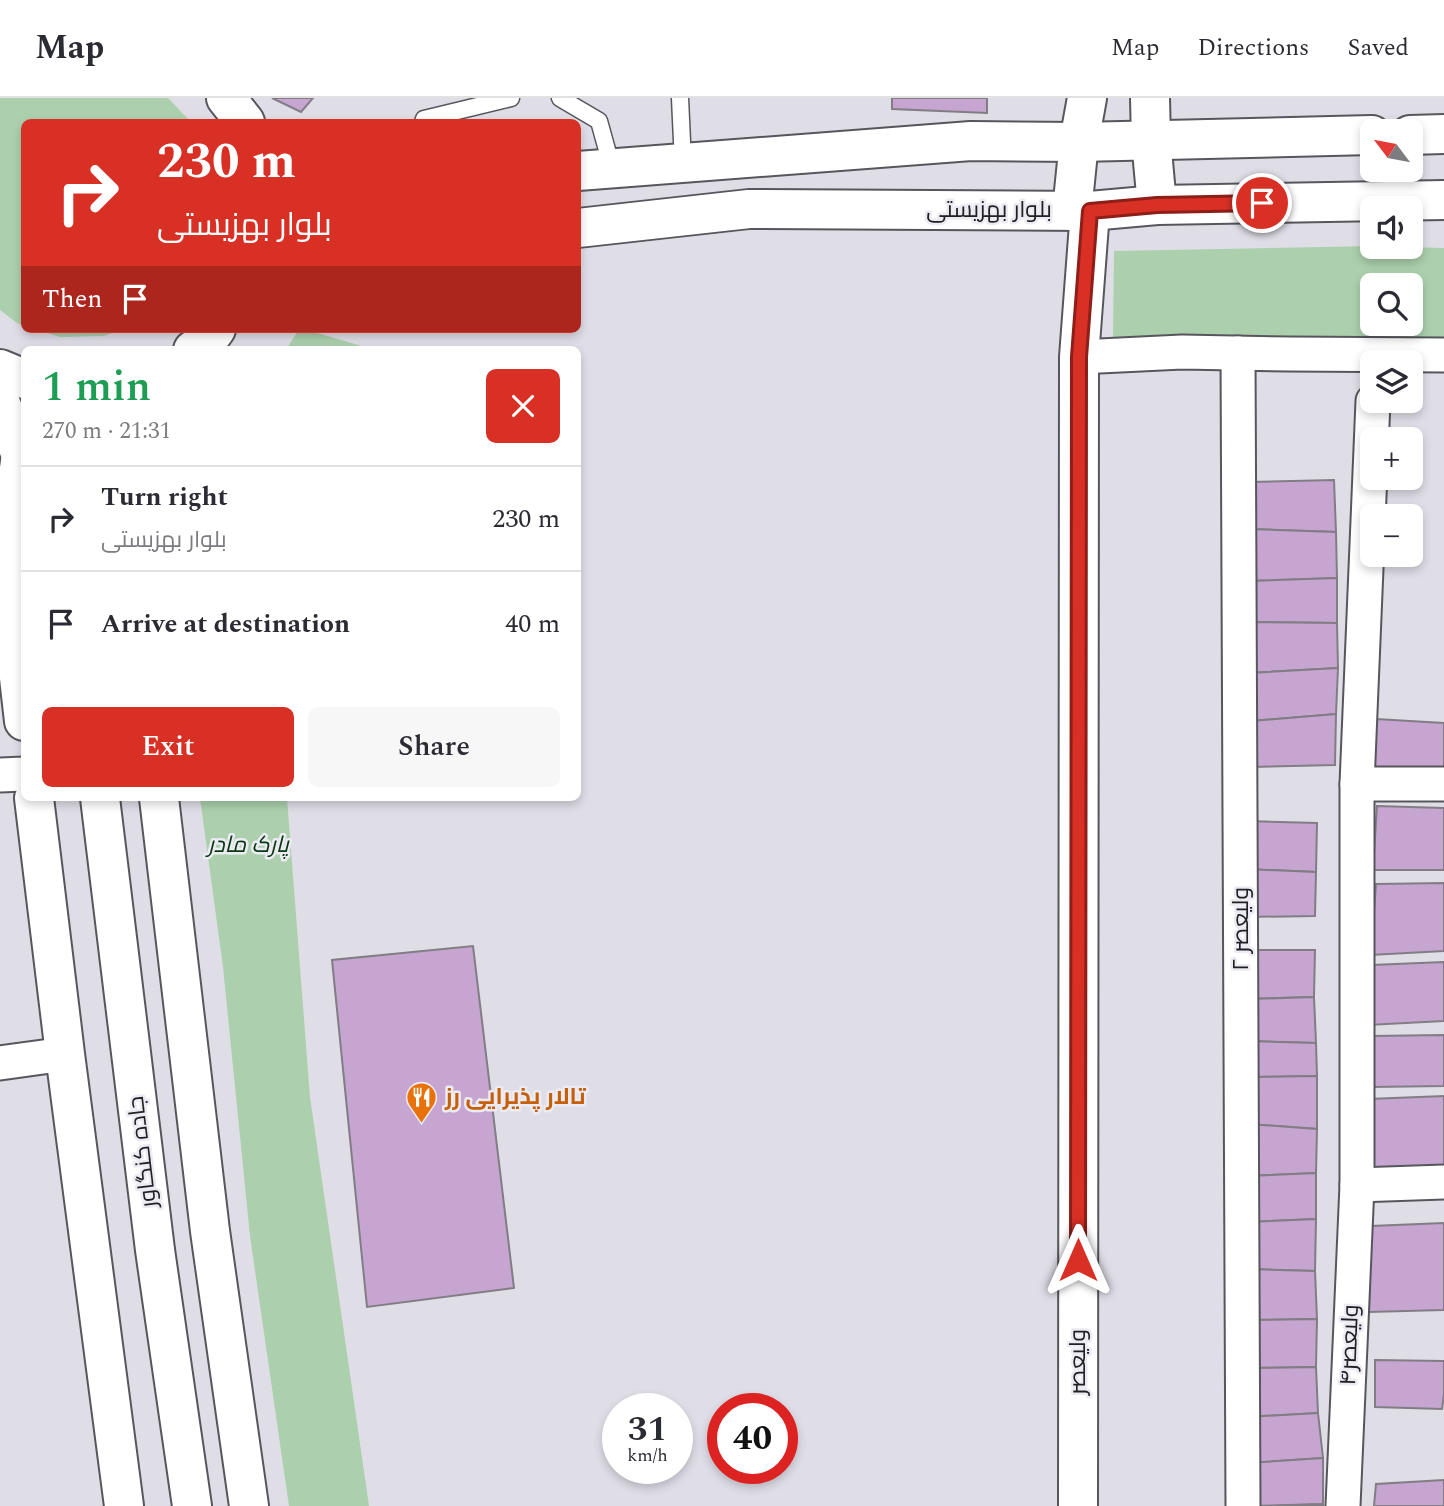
<!DOCTYPE html>
<meta charset="utf-8">
<style>
:root{--surface:#fff;--page:#f7f7f7;--text:#2b2b33;--muted:#7c7c81;--line:#e1e1e2;--accent:#d93025}
body{margin:0;font-family:Spectral,Cairo,serif;background:var(--page);color:var(--text);height:100vh;display:flex;flex-direction:column;font-size:26px;white-space:nowrap}
*{box-sizing:border-box;margin:0}
p{font-size:23px;color:var(--muted)}
.icon{flex:none;width:38px;height:38px;fill:none;stroke:currentColor;stroke-width:2;stroke-linecap:round;stroke-linejoin:round}
.map{position:relative;flex:1;overflow:hidden}
.sheet{position:absolute;left:21px;top:248px;width:560px;height:455px;display:flex;flex-direction:column;background:var(--surface);border-radius:10px;box-shadow:0 4px 10px #0003}
.sheet>*{flex:none}
.top-card{position:absolute;left:21px;top:21px;width:560px;height:214px;border-radius:10px;box-shadow:0 4px 10px #0003;background:#d93025;color:#fff;overflow:hidden}
.needle{width:46px;rotate:302deg}
.fabs{position:absolute;left:1360px;top:21px;display:grid;gap:14px}
.fabs a{display:grid;place-items:center;width:63px;height:63px;border-radius:10px;background:var(--surface);box-shadow:0 4px 10px #0003;font-size:35px}
.speed{position:absolute;left:602px;top:1295px;display:flex;gap:14px;font-size:35px;font-weight:700;text-align:center}
.speed>*{display:grid;place-content:center;width:91px;height:91px;border-radius:50%;background:var(--surface);box-shadow:0 4px 10px #0003;line-height:1}
.speed small{font-size:18px;font-weight:400}
.speed .limit{border:10px solid #d22;background:#fff;color:#111}
.pin{position:absolute;display:grid;place-items:center;width:60px;height:60px;color:#fff;margin:-30px;border:4px solid #fff;border-radius:50%;box-shadow:0 2px 7px #0007}
.me{position:absolute;width:77px;margin:-38px;rotate:0deg;stroke-linejoin:round;filter:drop-shadow(0 0 5px #0008)}
.turn{display:flex;align-items:center;gap:24px;height:147px;padding:0 21px;font-size:32px}
.turn .icon{width:91px;height:91px;stroke-width:2.5}
.turn b{display:block;font-size:49px;line-height:60px}
.then{display:flex;align-items:center;height:66px;padding:0 21px;background:#0003;gap:14px;font-size:26px}
.round{display:grid;place-items:center;flex:none;width:74px;height:74px;border-radius:10px;background:var(--page)}
.head{display:flex;align-items:center;justify-content:space-between;height:119px;padding:0 21px}
h1{font-size:42px;font-weight:600;line-height:52px;color:#1e9e55}
.cta{display:flex;gap:14px;margin-top:auto;padding:14px 21px}
.cta a{flex:1;height:80px;border-radius:10px;background:var(--accent);color:#fff;font-size:28px;font-weight:600;line-height:80px;text-align:center}
.cta a+a{background:var(--page);color:var(--text)}
ul{padding:0;list-style:none}
li{display:flex;align-items:center;gap:21px;height:105px;padding:0 21px;border-top:2px solid var(--line)}
li div{flex:1}
li b{display:block;font-size:26px}
li em{font-style:normal}
header{display:flex;align-items:center;gap:42px;box-sizing:border-box;height:98px;padding:0 35px;background:var(--surface);border-bottom:2px solid var(--line)}
header strong{font-size:33px}
nav{display:flex;gap:38px;margin-inline-start:auto;font-size:24px}
.map>svg:first-child{display:block}
</style>
<header>
<strong>Map</strong>
<nav><a>Map</a><a>Directions</a><a>Saved</a></nav>
</header>
<div class="map">
<svg width="1444" height="1408" viewBox="0 0 1444 1408">
<rect width="100%" height="100%" fill="#dfdee7"/>
<g fill="#acd0ad" fill-rule="evenodd">
<path d="M0,0H168L191,24H24V228L17,225L0,212Z"/>
<path d="M1372,148L1444,150V243L1113,239L1114,153ZM1372,187H1410V226H1372Z"/>
<path d="M34,231H123L104,238L60,239Z"/>
<path d="M299,231H304L375,252H286Z"/>
<path d="M200,700H287L310,999L369,1408H289L250,1138L223,869Z"/>
</g>
<g fill="#c6a5d1" stroke="#827d84" stroke-width="2">
<path d="M272,0H313L301,14Z"/>
<path d="M892,0H987V15L892,11Z"/>
<path d="M1334,382L1336,434L1249,431L1250,384Z"/>
<path d="M1249,431L1336,434L1337,480L1250,483Z"/>
<path d="M1337,480V525L1251,524L1250,483Z"/>
<path d="M1251,524L1337,525L1338,570L1250,575Z"/>
<path d="M1338,570L1336,616L1252,623L1250,575Z"/>
<path d="M1336,616L1335,667L1253,669L1252,623Z"/>
<path d="M1376,621L1444,625V675L1371,671Z"/>
<path d="M1377,708L1444,710V772H1373Z"/>
<path d="M1245,723L1317,725L1316,774L1245,771Z"/>
<path d="M1245,771L1316,774L1315,818L1246,819Z"/>
<path d="M1444,785V853L1371,857L1376,786Z"/>
<path d="M473,848L514,1190L367,1209L332,862Z"/>
<path d="M1251,852H1315L1314,899L1250,901Z"/>
<path d="M1444,864V923L1368,927L1372,867Z"/>
<path d="M1314,899L1316,945L1249,943L1250,901Z"/>
<path d="M1444,937V988L1372,989L1371,938Z"/>
<path d="M1249,943L1316,945L1317,978L1250,979Z"/>
<path d="M1317,978V1031L1249,1026L1250,979Z"/>
<path d="M1444,998V1070L1369,1074V1001Z"/>
<path d="M1249,1026L1317,1031L1316,1075L1246,1078Z"/>
<path d="M1316,1075V1121L1249,1124L1246,1078Z"/>
<path d="M1316,1121L1315,1173L1249,1171V1124Z"/>
<path d="M1444,1125V1212L1369,1214L1371,1128Z"/>
<path d="M1249,1171L1315,1173L1317,1221L1248,1222Z"/>
<path d="M1317,1221L1316,1269L1247,1270L1248,1222Z"/>
<path d="M1375,1262L1444,1263V1296L1442,1311L1375,1309Z"/>
<path d="M1316,1269L1318,1315L1246,1319L1247,1270Z"/>
<path d="M1318,1315L1323,1360L1248,1365L1246,1319Z"/>
<path d="M1323,1360V1406L1250,1408L1248,1365Z"/>
<path d="M1444,1382V1408H1374L1376,1386Z"/>
<path d="M1323,1406V1408H1273Z"/>
</g>
<g fill="none" stroke-linecap="round" stroke-linejoin="round">
<defs>
<g id="lane">
<path d="M560,0L599,23L612,70"/>
<path d="M680,0L683,65"/>
<path d="M423,24L424,21L511,0"/>
</g>
<g id="street">
<path d="M1238,255L1243,1408"/>
<path d="M1079,259L1182,254L1289,256L1444,257"/>
<path d="M0,677L24,676"/>
<path d="M1357,686H1444"/>
<path d="M0,965L65,956"/>
<path d="M1357,1087L1444,1084"/>
<path d="M1343,1408L1357,1087V686L1373,303"/>
</g>
<g id="secondary">
<path d="M1150,0L1151,42L1157,107"/>
<path d="M1410,37L1444,36"/>
<path d="M578,73L971,43L1079,44L1372,37"/>
<path d="M1072,113L1079,44L1087,0"/>
<path d="M578,130L749,111L1090,113L1157,107L1444,102"/>
<path d="M21,356L6,467L24,623"/>
<path d="M34,700L65,956L124,1408"/>
<path d="M1078,1408L1079,259L1090,113"/>
</g>
<g id="primary">
<path d="M226,0L245,24"/>
<path d="M193,252L208,242L216,231"/>
<path d="M0,271L24,281"/>
<path d="M0,303L24,365"/>
<path d="M100,700L155,1152L192,1408"/>
<path d="M159,700L210,1133L249,1408"/>
</g>
</defs>
<use href="#lane" stroke="#57565d" stroke-width="19"/>
<use href="#street" stroke="#57565d" stroke-width="37"/>
<use href="#secondary" stroke="#57565d" stroke-width="42"/>
<use href="#primary" stroke="#57565d" stroke-width="42"/>
<use href="#lane" stroke="#fff" stroke-width="16"/>
<use href="#street" stroke="#fff" stroke-width="33"/>
<use href="#secondary" stroke="#fff" stroke-width="38"/>
<use href="#primary" stroke="#fff" stroke-width="38"/>
</g>
<g fill="none" stroke-linecap="round" stroke-linejoin="round">
<defs>
<path id="route" d="M1078,1162L1079,259L1090,113L1157,107L1262,105"/>
</defs>
<use href="#route" stroke="#8d1f18" stroke-width="18"/>
<use href="#route" stroke="#d93025" stroke-width="12"/>
</g>
<defs>
<symbol id="restaurant-pin" viewBox="-11 -11 22 30"><path d="M0 17L-7.5 6A9.5 9.5 0 1 1 7.5 6Z" fill="#e8710a" stroke="#ecebf4"/><path d="M-5-6h1v4h1v-4h1v4h1v-4h1v5L-1.5 .5V6h-2V.5L-5-1ZM5-6V6H3V1.5H1.5Q1.5-4 5-6Z" fill="#fff"/></symbol>
</defs>
<g fill-rule="evenodd">
<use href="#restaurant-pin" x="404" y="982" width="35" height="47"/>
</g>
<g text-anchor="middle" dominant-baseline="central" stroke-width="5" stroke-linejoin="round" paint-order="stroke">
<g font-size="23" fill="#212124" stroke="#ecebf4">
<text x="989" y="112">بلوار بهزیستی</text>
<text transform="translate(1241 831) rotate(-90)">ولیعصر ۲</text>
<text transform="translate(143 1054) rotate(-97)">جاده کنگاور</text>
<text transform="translate(1350 1247) rotate(-88)">ولیعصر۴</text>
<text transform="translate(1078 1264) rotate(-90)">ولیعصر</text>
</g>
<g font-size="23" font-style="italic" fill="#093710" stroke="#ecebf4">
<text x="248" y="747">پارک مادر</text>
</g>
<g font-size="23" font-weight="bold" fill="#c56008" stroke="#ecebf4" text-anchor="start">
<text x="445" y="999">تالار پذیرایی رز</text>
</g>
</g>
</svg>
<div class="fabs">
<a><svg class="needle" viewBox="-14 -14 28 28"><path d="M0-13l5 13h-10z" fill="#e53935"/><path d="M0 13l5-13h-10z" fill="#7c7c81"/></svg></a>
<a><svg class="icon" aria-label="sound" viewBox="0 0 24 24"><path d="M4 9h4l5-4v14l-5-4H4zM17 9q2 3 0 6"/></svg></a>
<a><svg class="icon" aria-label="search" viewBox="0 0 24 24"><circle cx="10" cy="10" r="6"/><path d="M15 15l6 6"/></svg></a>
<a><svg class="icon" aria-label="layers" viewBox="0 0 24 24"><path d="M12 4l9 5-9 5-9-5zM3 14l9 5 9-5"/></svg></a>
<a>+</a>
<a>−</a>
</div>
<div class="speed"><div>31<small>km/h</small></div><div class="limit">40</div></div>
<div class="pin" style="left:1262px;top:105px;background:#d93025"><svg class="icon" aria-label="arrive" viewBox="0 0 24 24"><path d="M6 21V4h12l-3 4 3 4H6"/></svg></div>
<svg class="me" style="left:1078px;top:1162px" viewBox="-20 -20 40 40"><path d="M0-17L14 15 0 8-14 15z" fill="#d93025" stroke="#fff" stroke-width="4"/></svg>
<div class="top-card">
<div class="turn"><svg class="icon" aria-label="right" viewBox="0 0 24 24"><path d="M7 20v-9h11M14 6l5 5-5 5"/></svg><div><b>230 m</b>بلوار بهزیستی</div></div>
<div class="then">Then<svg class="icon" aria-label="arrive" viewBox="0 0 24 24"><path d="M6 21V4h12l-3 4 3 4H6"/></svg></div>
</div>
<section class="sheet">
<div class="head"><div><h1>1 min</h1><p>270 m · 21:31</p></div><a class="round" style="background:#d93025;color:#fff"><svg class="icon" aria-label="close" viewBox="0 0 24 24"><path d="M6 6l12 12M18 6L6 18"/></svg></a></div>
<ul>
<li><svg class="icon" aria-label="right" viewBox="0 0 24 24"><path d="M7 20v-9h11M14 6l5 5-5 5"/></svg><div><b>Turn right</b><p>بلوار بهزیستی</p></div><em>230 m</em></li>
<li><svg class="icon" aria-label="arrive" viewBox="0 0 24 24"><path d="M6 21V4h12l-3 4 3 4H6"/></svg><div><b>Arrive at destination</b></div><em>40 m</em></li>
</ul>
<div class="cta"><a>Exit</a><a>Share</a></div>
</section>
</div>
